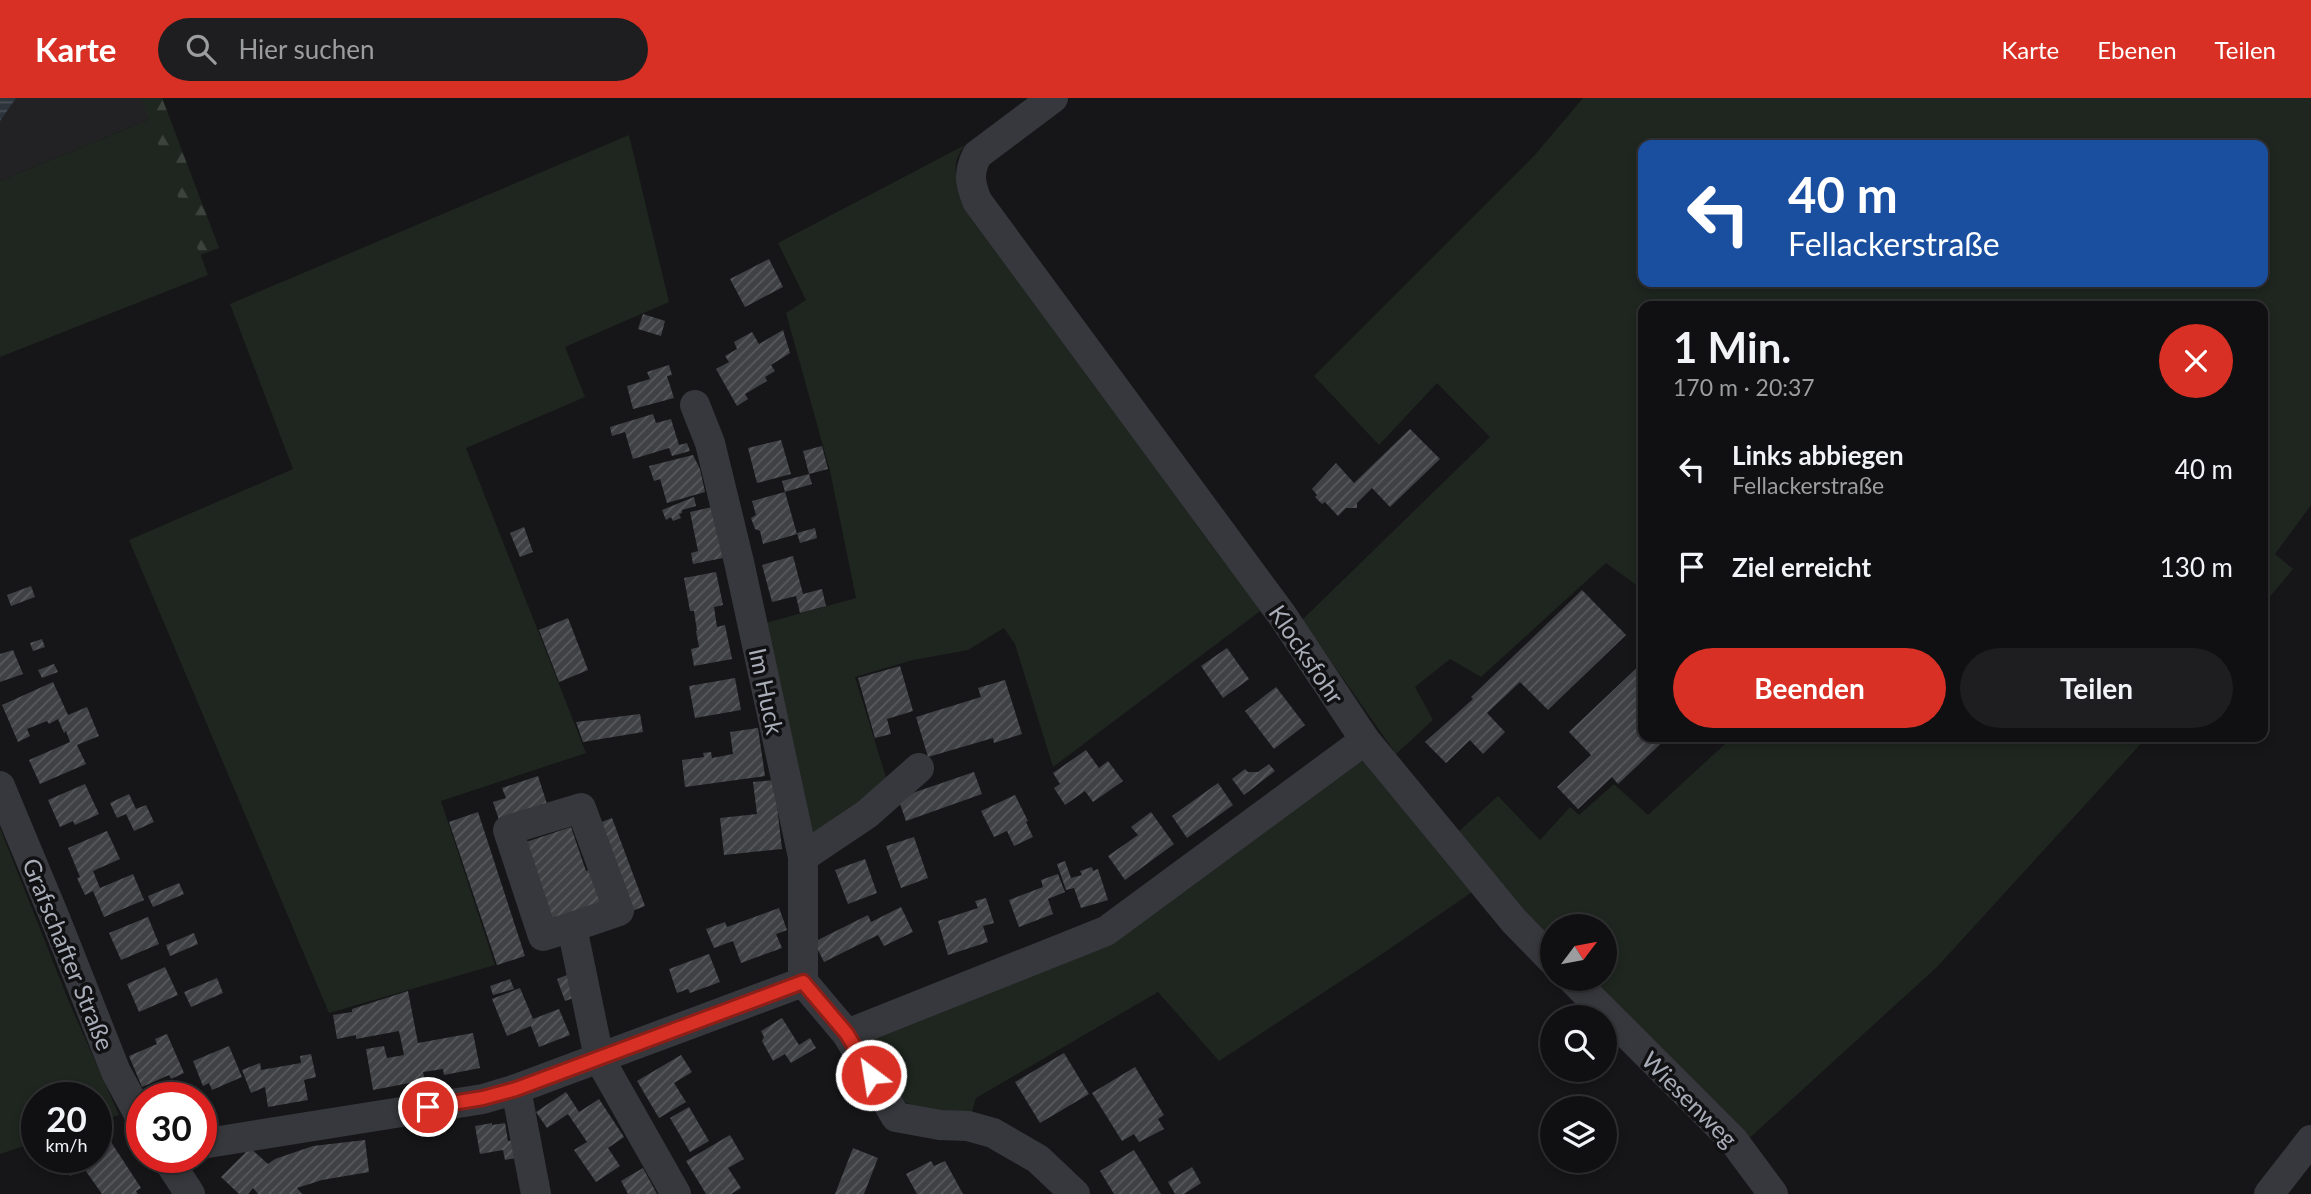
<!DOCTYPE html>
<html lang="de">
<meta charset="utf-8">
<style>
:root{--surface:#101012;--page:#1e1e20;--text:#f1f3f6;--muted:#9c9d9f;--line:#303032;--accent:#d93025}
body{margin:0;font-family:Lato,sans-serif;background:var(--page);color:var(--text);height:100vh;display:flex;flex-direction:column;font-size:26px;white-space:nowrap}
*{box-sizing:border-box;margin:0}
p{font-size:23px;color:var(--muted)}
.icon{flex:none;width:38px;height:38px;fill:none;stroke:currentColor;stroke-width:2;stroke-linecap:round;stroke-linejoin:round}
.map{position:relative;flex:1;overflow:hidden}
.side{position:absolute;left:1638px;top:203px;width:630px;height:441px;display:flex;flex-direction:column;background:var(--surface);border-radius:14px;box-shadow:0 4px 10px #0003,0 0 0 2px var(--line)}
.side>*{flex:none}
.guide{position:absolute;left:1638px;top:42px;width:630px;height:147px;border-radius:14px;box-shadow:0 4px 10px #0003,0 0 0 2px var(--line);background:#1a4fa0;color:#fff;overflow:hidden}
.needle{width:46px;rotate:58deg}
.tools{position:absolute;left:1540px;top:816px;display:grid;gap:14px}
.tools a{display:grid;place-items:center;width:77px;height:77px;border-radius:50%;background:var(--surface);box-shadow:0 4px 10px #0003,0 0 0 2px var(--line);font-size:35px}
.speed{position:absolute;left:21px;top:984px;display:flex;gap:14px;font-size:35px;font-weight:700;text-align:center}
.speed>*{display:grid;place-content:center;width:91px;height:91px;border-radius:50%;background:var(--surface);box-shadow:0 4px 10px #0003,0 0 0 2px var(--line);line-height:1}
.speed small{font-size:18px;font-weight:400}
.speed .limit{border:10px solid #d22;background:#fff;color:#111}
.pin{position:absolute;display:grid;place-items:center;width:60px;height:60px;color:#fff;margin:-30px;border:4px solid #fff;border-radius:50%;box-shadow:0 2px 7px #0007}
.me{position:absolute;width:77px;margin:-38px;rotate:329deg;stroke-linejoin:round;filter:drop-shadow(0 0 5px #0008)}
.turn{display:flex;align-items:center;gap:24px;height:147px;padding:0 35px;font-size:32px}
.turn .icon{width:91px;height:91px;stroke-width:2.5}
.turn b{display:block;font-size:49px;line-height:60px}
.round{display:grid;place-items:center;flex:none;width:74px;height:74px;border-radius:37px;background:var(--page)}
.headline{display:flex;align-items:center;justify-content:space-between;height:119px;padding:0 35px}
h1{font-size:42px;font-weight:700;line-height:52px}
.primary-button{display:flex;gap:14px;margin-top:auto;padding:14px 35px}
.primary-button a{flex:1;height:80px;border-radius:42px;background:var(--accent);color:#fff;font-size:28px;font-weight:700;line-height:80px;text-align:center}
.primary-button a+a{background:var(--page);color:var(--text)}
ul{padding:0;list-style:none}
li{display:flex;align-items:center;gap:21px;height:98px;padding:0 35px}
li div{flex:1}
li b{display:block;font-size:26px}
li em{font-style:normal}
header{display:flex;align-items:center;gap:42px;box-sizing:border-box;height:98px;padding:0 35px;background:var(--accent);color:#fff}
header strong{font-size:33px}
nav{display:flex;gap:38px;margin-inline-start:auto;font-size:24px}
.search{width:490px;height:63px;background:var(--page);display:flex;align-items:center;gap:18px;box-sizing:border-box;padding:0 24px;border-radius:38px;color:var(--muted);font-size:26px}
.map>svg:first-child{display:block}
</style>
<header>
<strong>Karte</strong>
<div class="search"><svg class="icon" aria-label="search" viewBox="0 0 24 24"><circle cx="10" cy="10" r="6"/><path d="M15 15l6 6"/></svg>Hier suchen</div>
<nav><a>Karte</a><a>Ebenen</a><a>Teilen</a></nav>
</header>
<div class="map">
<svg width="2311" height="1096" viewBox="0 0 2311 1096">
<defs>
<pattern id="forest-firs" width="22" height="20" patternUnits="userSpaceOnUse" patternTransform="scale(1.75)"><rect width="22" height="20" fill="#1e261f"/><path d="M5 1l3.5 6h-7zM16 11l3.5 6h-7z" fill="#3c433d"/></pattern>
<pattern id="water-rules" width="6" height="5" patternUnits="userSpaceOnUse" patternTransform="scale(1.75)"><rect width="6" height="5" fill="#2c353c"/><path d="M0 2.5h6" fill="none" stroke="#485056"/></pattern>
<pattern id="building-hatch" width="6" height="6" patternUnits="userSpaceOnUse" patternTransform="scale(1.75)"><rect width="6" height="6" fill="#404145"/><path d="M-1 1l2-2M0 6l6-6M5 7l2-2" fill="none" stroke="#595a5e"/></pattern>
</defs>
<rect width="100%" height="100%" fill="#161618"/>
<path fill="#222225" d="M0,0H141L150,21L0,83Z"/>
<g fill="#1e261f" fill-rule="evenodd">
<path d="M1583,0H2311V407L2275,456L2293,471L2263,507V208H1643V490L1642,491L1606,465L1481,579L1450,561L1415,589L1433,622L1396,656L1302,522L1490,339L1437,285L1379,347L1314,278L1534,58ZM1643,47H2263V184H1643Z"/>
<path d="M150,21L208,177L0,259V83Z"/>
<path d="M629,37L669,204L565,249L585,299L466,350L586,655L441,703L495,867L329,915L129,442L293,371L230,206Z"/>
<path d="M965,47C952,64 954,75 962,94L1267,508L1053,669L1015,546L1004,530L968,552L913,562L855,579L889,689L809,744L758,527L856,500L830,373L786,215L806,202L778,145Z"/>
<path d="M1744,639H2147L1937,869L1744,1045L1580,880H1605V828H1552V850L1458,734L1498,698L1540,742L1570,709L1579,717L1614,686L1648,717L1726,645Z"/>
<path d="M1367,659L1475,792L1382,856L1219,963L1158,894L976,1000L971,1017C952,1015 915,1014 900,1000C891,991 877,959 870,946L871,940L1031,869Z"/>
<path d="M0,730L69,904L119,1017L96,1024V999H37V1044L0,1056Z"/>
</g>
<path fill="url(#forest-firs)" d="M141,0H162L219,150L200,157Z"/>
<path fill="url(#water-rules)" d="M0,0H16L0,23Z"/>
<g fill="url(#building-hatch)">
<path d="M769,161L783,189L745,209L730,181Z"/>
<path d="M643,216L665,223L661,238L638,231Z"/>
<path d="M783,232L790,255L771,267L775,273L765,279L767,283L745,296L748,301L737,308L716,271L729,264L725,258L737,251L734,244L752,234L759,246Z"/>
<path d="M669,267L672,277L667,278L674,300L633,311L627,288L650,281L647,274Z"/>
<path d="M653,316L656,325L671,321L679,347L687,345L690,353L672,358L669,350L633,361L625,334L612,338L610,329Z"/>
<path d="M1410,331L1440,361L1390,409L1372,390L1357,405V410H1346L1338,418L1325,404L1322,406L1315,399L1317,397L1312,391L1336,365L1354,385Z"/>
<path d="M781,342L791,376L757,385L748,350Z"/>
<path d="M822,348L828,371L809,376L803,353Z"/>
<path d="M693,357L700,371L705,394L667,405L660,381L654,383L649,368Z"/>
<path d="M809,376L812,386L785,394L782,383Z"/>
<path d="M785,394L797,436L763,446L760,433L755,431L751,420L756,417L752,403Z"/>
<path d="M694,399L696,408L682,412V415L679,416L681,420L673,423L671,419L666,422L662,412Z"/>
<path d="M712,409L723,460L693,466L691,455L698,453L690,414Z"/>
<path d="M524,429L533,454L520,459L510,435Z"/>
<path d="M815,430L817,440L800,445L797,435Z"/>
<path d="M793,458L803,496L822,491L826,508L800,515L796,498L772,504L762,467Z"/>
<path d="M716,474L723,507L714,509L717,529L725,527L732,561L694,568L691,551L699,549L696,533H697L694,513H690L684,480Z"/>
<path d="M31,488L35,499L11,508L7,497Z"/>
<path d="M1582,492L1626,537L1548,612L1520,584L1487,615L1505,634L1483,656L1470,642L1446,665L1425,644L1473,601L1471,599Z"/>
<path d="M568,520L588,572L559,584L539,532Z"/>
<path d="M42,541L45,549L33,553L30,545Z"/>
<path d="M1227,550L1249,581L1223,600L1201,568Z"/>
<path d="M13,552L23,576L0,584V556Z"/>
<path d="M1643,564V639H1668L1618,686L1612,679L1578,711L1557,689L1591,657L1569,634Z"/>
<path d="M54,566L58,574L42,580L38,572Z"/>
<path d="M900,568L913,613L887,621L891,636L875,640L858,580Z"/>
<path d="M735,580L741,612L695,620L689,588Z"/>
<path d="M1005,582L1022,636L994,645L993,640L928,659L916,619L981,599L978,590Z"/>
<path d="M53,584L68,617L87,609L99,638L77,647L86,666L40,686L29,662L70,644L66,633L64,635L58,621L49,626L47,623L27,631L30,638L18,644L2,607Z"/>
<path d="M1276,589L1305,627L1274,651L1245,613Z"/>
<path d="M640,616L643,634L583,644L576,624Z"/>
<path d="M758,630L765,678L685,689L682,662L704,659L703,655L711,654L712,660L733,656L730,634Z"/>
<path d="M1086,652L1099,670L1108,663L1123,683L1093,704L1085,693L1065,707L1054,690L1060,686L1053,675Z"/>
<path d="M1269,666L1275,673L1244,697L1232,681L1245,671L1248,674H1258Z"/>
<path d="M974,674L982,696L906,723L898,700Z"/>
<path d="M538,678L548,709L500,725L493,704L506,700L502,690Z"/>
<path d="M774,682L782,751L724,757L720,720L757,716L753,684Z"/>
<path d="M1218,685L1233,707L1187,740L1172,718Z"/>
<path d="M85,686L99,716L75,727L73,723L60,729L48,702Z"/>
<path d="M129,696L136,711L146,707L154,724L134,733L126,716L117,720L110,705Z"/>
<path d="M1015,697L1028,723L1026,724L1033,739L1014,748L1007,733L994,739L981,713Z"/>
<path d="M478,714L525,858L497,867L449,724Z"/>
<path d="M1151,714L1174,746L1125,782L1108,758L1138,737L1131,729Z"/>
<path d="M612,720L645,808L627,815L594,727Z"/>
<path d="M571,729L586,773L598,769L609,802L552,822L526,744Z"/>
<path d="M107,733L120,761L93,773L100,790L133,776L144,802L104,819L93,793L85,797L77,780L80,779L68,750Z"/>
<path d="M914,739L928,780L901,790L886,748Z"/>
<path d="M865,761L877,795L848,806L835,772Z"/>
<path d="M1065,763L1071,780L1082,777L1080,773L1092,769L1093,773L1098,771L1108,802L1081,810L1074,790L1066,792L1057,766Z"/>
<path d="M1058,776L1065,794L1048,801L1053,816L1019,829L1009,802L1043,789L1041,782Z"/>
<path d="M179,785L184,796L153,809L148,798Z"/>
<path d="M986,800L994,825L983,828L988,844L948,857L938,823L978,810L975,803Z"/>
<path d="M901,809L913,834L884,848L878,837L824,864L814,844L868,817L871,824Z"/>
<path d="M779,810L787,832L776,836L782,850L741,865L733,843L714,850L706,831L725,824L727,829Z"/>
<path d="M148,819L159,846L121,862L109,835Z"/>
<path d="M194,835L198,846L170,858L166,847Z"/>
<path d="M709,856L720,884L690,895L688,891L677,895L669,871Z"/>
<path d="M165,869L178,897L139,914L127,886Z"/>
<path d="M567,877L576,899L565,903L557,881Z"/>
<path d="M217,880L223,895L191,909L184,894Z"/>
<path d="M510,881L514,891L493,897L490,888Z"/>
<path d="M520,890L533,921L559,911L570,937L539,949L531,928L507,938L492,901Z"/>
<path d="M408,893L418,945L473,935L480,970L444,977L443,971L423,974L425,982L373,992L366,951L384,948L387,960L404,957L399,933L356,941V937L337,941L333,917L352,914V911Z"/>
<path d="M782,920L799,947L810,940L816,950L791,965L785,956L773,963L762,943L764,939L761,933Z"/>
<path d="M167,936L184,975L171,981L169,977L142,989L129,958L157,946L155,941Z"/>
<path d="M229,948L242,979L212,992L209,985L203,988L193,963Z"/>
<path d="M1064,955L1089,996L1040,1025L1015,984Z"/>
<path d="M311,956L316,979L304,982L308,1002L268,1009L265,989L251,995L242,972L260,965L261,972L301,965L300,958Z"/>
<path d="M681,957L692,974L674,985L686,1004L659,1020L637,983Z"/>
<path d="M1135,969L1164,1017L1158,1021L1164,1031L1139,1044L1134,1036L1122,1043L1092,995Z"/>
<path d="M566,994L579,1014L599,1001L624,1039L608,1050L620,1068L596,1084L574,1052L587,1044L568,1016L547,1030L536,1014Z"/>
<path d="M689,1009L709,1043L690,1054L670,1020Z"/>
<path d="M492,1025V1027L505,1025L508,1043L517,1041L521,1059L505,1062L503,1052L480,1056L475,1028Z"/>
<path d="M730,1037L744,1061L728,1070L741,1090L731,1096H706L686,1063Z"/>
<path d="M365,1042L369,1074L322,1082L297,1090L302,1096H258L253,1090L248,1096H239L221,1079L250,1050L268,1066L275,1061L313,1048Z"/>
<path d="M111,1044L141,1090L136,1093L138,1096H102L83,1069L70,1078L58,1059H96V1054Z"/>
<path d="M853,1050L878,1060L864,1096H835Z"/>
<path d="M1134,1052L1161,1096H1114L1100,1073Z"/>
<path d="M931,1063L934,1068L945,1063L963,1096H917L906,1076Z"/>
<path d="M1192,1069L1201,1085L1184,1096H1175L1168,1084Z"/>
<path d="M643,1070L657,1096H628L621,1083Z"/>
</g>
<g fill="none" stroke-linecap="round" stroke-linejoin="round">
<g stroke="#37383d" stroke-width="30">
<path d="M1053,0L977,57C968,75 970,85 977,103L1282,517L1365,642L1514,823L1552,862"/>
<path d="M695,307L710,345L739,464L803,759V884"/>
<path d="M0,688L55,820L116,974L142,1022"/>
<path d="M803,759L867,716L919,670"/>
<path d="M572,829L619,813L581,710L508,732L543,838L572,829L599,960L676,1096"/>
<path d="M1571,880L1733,1042L1773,1096"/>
<path d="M847,936L1106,833L1365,642"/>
<path d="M516,991L536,1096"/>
<path d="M201,1046L483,1001L516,991L803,884L847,936L896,1019L940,1027L968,1028L993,1035L1038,1061L1075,1096"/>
<path d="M166,1059L190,1096"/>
<path d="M2269,1096L2311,1042"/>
</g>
</g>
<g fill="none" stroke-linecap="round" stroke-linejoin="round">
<defs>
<path id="route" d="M428,1009L483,1000L516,991L803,884L847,936L871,977"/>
</defs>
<use href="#route" stroke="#8d1f18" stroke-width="18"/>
<use href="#route" stroke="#d93025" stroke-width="12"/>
</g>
<g text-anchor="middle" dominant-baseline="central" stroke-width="7" stroke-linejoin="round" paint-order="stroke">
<g font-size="24" fill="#a8adb8" stroke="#111113">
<text transform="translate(1307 556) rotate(56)">Klocksfohr</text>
<text transform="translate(767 593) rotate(78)">Im Huck</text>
<text transform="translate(69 856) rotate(68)">Grafschafter Straße</text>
<text transform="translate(1690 1001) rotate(45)">Wiesenweg</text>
</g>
</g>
</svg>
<div class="tools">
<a><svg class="needle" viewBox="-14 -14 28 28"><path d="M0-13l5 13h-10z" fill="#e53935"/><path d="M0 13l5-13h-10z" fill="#9c9d9f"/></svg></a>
<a><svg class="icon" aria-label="search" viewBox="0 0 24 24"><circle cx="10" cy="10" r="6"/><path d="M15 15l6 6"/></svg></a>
<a><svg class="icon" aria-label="layers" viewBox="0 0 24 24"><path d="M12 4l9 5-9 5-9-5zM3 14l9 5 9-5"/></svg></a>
</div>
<div class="speed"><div>20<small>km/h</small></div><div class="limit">30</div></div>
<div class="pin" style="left:428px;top:1009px;background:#d93025"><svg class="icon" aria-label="arrive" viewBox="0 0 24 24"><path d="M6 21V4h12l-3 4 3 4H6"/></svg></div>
<svg class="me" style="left:871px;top:977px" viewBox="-20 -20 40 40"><circle r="17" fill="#d93025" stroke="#fff" stroke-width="3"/><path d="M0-11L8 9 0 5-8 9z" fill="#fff"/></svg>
<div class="guide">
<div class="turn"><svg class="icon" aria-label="left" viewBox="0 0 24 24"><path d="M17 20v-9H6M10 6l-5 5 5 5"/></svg><div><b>40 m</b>Fellackerstraße</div></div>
</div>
<section class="side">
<div class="headline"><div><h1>1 Min.</h1><p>170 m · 20:37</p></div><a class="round" style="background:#d93025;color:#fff"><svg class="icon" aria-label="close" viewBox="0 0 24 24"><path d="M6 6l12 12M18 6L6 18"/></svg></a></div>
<ul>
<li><svg class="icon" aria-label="left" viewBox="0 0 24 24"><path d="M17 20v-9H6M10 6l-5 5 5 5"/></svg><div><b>Links abbiegen</b><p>Fellackerstraße</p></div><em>40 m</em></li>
<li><svg class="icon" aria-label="arrive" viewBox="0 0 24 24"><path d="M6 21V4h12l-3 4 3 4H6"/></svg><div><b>Ziel erreicht</b></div><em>130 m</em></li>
</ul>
<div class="primary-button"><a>Beenden</a><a>Teilen</a></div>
</section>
</div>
